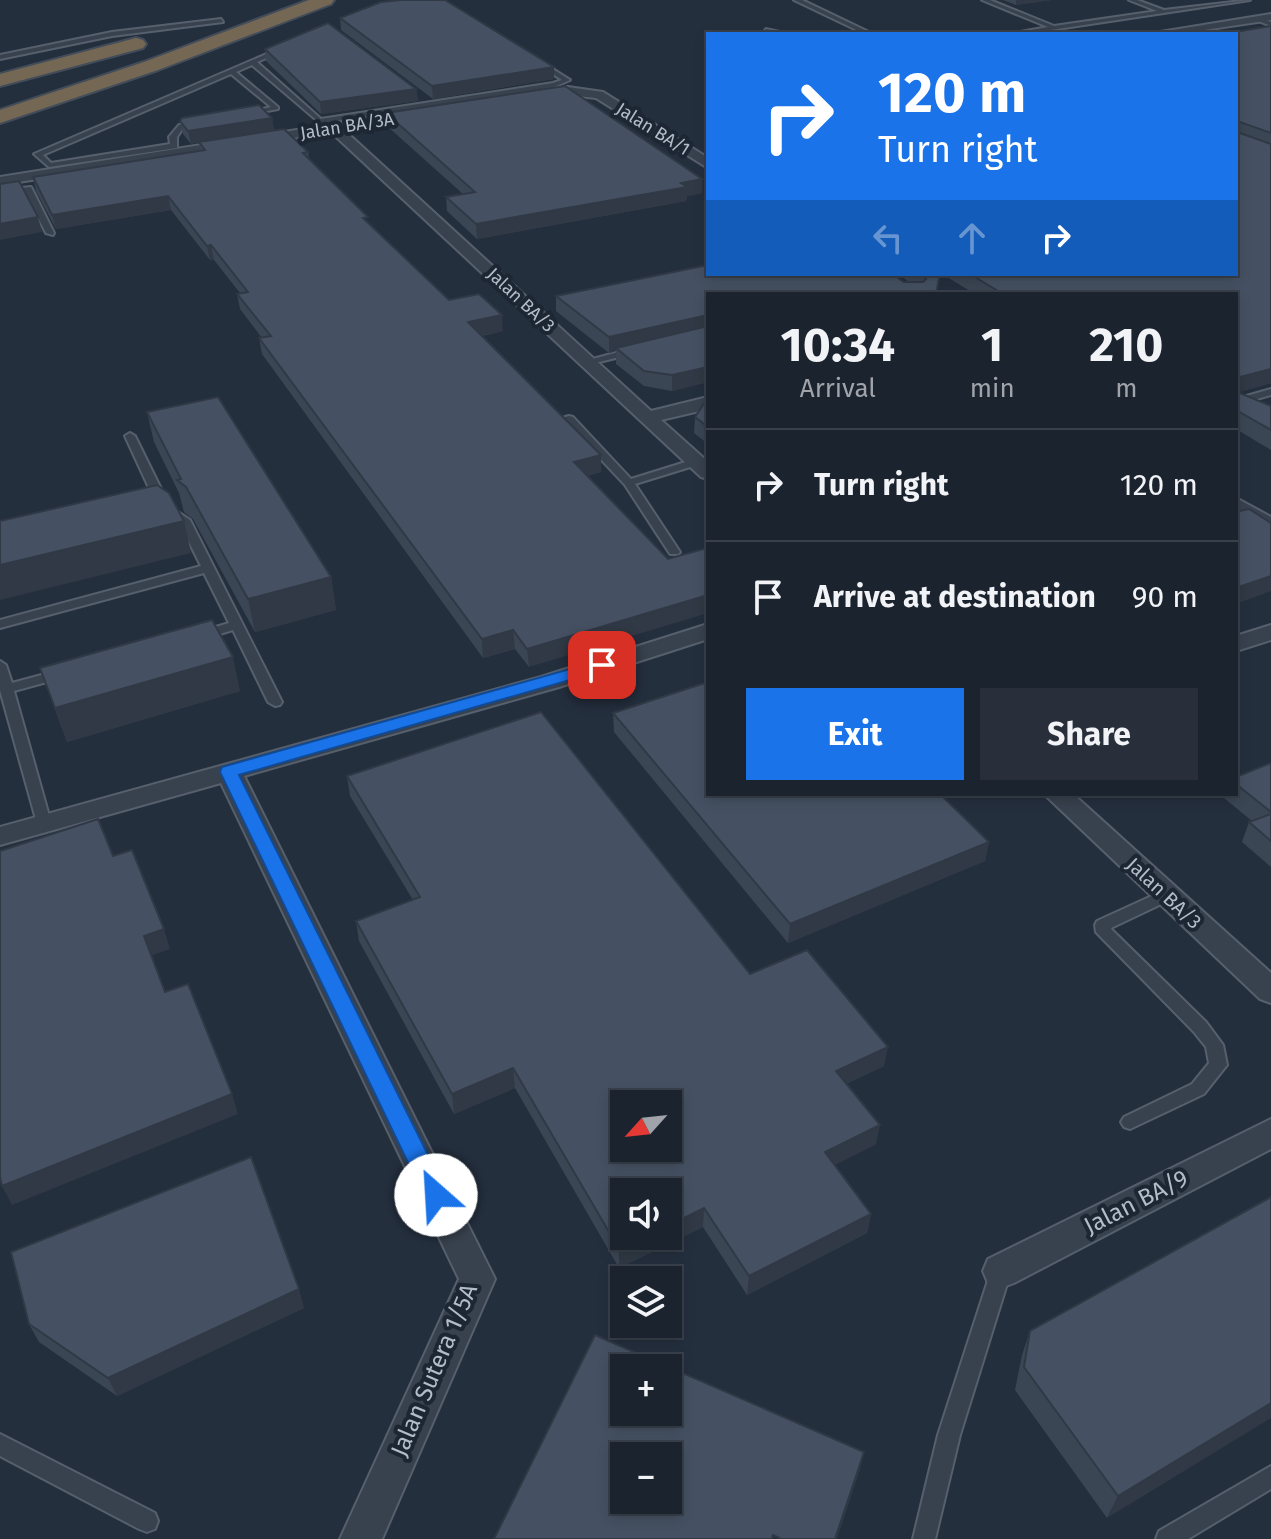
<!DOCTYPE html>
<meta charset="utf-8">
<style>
:root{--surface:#1b232e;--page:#282f3a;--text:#f1f3f6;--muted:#a0a4aa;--line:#39404a;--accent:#1a73e8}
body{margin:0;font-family:"Fira Sans",sans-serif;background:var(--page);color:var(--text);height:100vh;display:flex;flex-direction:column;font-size:30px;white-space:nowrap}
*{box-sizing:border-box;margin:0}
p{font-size:26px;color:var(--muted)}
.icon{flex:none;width:44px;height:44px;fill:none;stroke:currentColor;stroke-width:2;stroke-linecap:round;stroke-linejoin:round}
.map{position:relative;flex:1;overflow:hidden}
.details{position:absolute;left:706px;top:292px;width:532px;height:504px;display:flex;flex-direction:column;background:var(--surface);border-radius:0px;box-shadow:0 4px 12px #0003,0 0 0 2px var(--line)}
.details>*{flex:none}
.banner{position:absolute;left:706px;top:32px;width:532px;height:244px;border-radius:0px;box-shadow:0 4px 12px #0003,0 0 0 2px var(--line);background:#1a73e8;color:#fff;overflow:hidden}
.needle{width:52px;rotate:243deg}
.buttons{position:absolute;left:610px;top:1090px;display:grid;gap:16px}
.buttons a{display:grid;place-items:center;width:72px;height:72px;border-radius:0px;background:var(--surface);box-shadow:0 4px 12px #0003,0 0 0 2px var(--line);font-size:40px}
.pin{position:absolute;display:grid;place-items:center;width:68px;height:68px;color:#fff;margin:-34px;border-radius:16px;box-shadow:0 4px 12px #0006}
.me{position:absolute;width:88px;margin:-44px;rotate:334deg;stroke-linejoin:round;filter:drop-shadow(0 0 6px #0008)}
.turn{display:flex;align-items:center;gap:28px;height:168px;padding:0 40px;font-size:36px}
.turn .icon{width:104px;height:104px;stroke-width:2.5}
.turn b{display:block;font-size:56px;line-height:68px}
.lanes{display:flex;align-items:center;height:76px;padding:0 40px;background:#0003;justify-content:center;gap:40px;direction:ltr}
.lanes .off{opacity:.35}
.eta{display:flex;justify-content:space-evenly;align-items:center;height:136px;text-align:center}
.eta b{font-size:48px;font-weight:700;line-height:56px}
.action{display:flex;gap:16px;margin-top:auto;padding:16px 40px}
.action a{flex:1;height:92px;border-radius:0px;background:var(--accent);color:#fff;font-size:32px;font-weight:700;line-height:92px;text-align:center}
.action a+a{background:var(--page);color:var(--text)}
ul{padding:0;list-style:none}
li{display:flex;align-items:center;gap:24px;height:112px;padding:0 40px;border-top:2px solid var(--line)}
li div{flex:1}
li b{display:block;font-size:30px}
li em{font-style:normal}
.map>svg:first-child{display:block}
</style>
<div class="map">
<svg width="1271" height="1539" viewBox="0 0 1271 1539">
<rect width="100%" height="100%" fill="#242f3e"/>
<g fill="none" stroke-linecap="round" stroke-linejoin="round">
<defs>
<g id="lane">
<path d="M794,0H802L873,34H865Z"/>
<path d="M982,0H990L1054,26L1157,11L1129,0H1137L1164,10L1250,0L1024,34H1009L1048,27Z"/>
<path d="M1258,17L1271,22V26L1256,20Z"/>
<path d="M221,19L223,22L112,36L0,59V55L112,32Z"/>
<path d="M766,29L784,33L785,34L764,32Z"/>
<path d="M283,47L285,50L257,62L321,119L553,83L562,80L538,64L540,61L570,80L554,87L320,123L252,65L236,72L278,107V109L246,115V113L271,107L231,74L43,155L51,163L170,144L169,137L179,125L202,121V123L183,128L177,137V148L49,167L34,154Z"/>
<path d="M31,187L54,233L53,235L46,233L25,192L0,194V190Z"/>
<path d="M633,348L638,351L636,353L587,365L582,362Z"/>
<path d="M1271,389V395L1236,405V399Z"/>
<path d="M569,416L573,417L631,479L692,460H700V464L635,484L680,552L678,554H670L625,485L565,421V417Z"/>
<path d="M130,433L135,436L167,501L165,503L161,504L155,501L125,436Z"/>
<path d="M167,505L190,520L282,702L280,705L275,706L268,702L233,630L200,640L194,636L196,633L229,623L204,573L0,628V620L201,566L179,522L161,508Z"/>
<path d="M0,661L6,665L12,683L60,670L66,674L65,677L14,691L51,823L44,828L37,823L0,690Z"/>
<path d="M1167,889L1172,891L1175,895L1172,899L1111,928L1112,930L1206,1022L1223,1045L1227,1065L1204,1094L1130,1129L1124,1127L1121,1122L1124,1117L1192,1084L1209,1063L1206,1047L1194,1032L1096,932L1095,925L1097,921Z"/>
<path d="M1001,1262L1008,1265L1011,1271L960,1435L935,1539H913L938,1435L991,1271L994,1265Z"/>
<path d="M0,1434L155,1513L158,1521L155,1529L147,1532L139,1529L0,1456Z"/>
<path d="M1271,1466V1489L1188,1539H1156L1159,1531Z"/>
</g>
<g id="street">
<path d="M1271,14V20L1177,34H1148Z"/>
<path d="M568,87L603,92L708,158V168L596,98L568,95L540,100L534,96Z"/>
<path d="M422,110L426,111V117L344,130L651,411L708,397V409L661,420L708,462V479L701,477L331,132L0,185V177Z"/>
<path d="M1236,498L1271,517V532L1236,513Z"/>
<path d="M708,624V639L559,687L244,776L495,1279L382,1539H340L459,1279L221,783L0,845V827L541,677Z"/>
<path d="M1271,625V640L1236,651V636Z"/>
<path d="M1044,794H1073L1271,973V1003L1260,999Z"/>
<path d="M1271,1119V1149L1014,1283L1001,1288L988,1283L983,1271L988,1259Z"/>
</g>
<g id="highway">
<path d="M309,0H334L331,4L158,70L0,123V110L144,62Z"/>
<path d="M136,38L143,40L146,44L143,48L0,86V74Z"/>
</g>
</defs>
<use href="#lane" stroke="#565f6c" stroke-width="4"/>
<use href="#street" stroke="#565f6c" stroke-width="4"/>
<use href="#highway" stroke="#434c59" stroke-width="4"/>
<use href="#lane" fill="#38414e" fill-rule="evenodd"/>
<use href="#street" fill="#38414e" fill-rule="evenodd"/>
<use href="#highway" fill="#746855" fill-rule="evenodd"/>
</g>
<g fill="#3b4654">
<path d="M1003,0H1051L1016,5Z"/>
<path d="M340,18L554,79L433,99L341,30Z"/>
<path d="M1271,26V383L1239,392L1240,393L1271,406V450L1236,429V294H975L942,274H1236V34Z"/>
<path d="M265,49L416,89L418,101L321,114L266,61Z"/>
<path d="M386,113L702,193L687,196L686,201L477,239L447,211L446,197L463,194L387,126Z"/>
<path d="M272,118L274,131L308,152L309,159L368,223L449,300L503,331L482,336L601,455V472L587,476L529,667L515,649L483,658L262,354L259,338H262L240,309L237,294L240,293L214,260H210L171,210L56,229L36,191L33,177L200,151L199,142L191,144L183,134L180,121Z"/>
<path d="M898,274H940L937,294H708V382L672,391L644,386L616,364V351L609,353L556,311V296L909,282Z"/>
<path d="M708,398V444L694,433L695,417Z"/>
<path d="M147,412L331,577L336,610L255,632L193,519L184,512L179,493L154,442Z"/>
<path d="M40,668L240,691L67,742Z"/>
<path d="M613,713L989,842L985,861L788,943L614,732Z"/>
<path d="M1271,763V867L1242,842L1249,822L1252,821L1224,798L1225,794H1236V777Z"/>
<path d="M347,776L750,974L884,1066L846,1084L876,1144L834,1165L871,1214L867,1233L747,1295L703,1227L619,1268L515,1088L454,1114L359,941L356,921L413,900L350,796Z"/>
<path d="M1271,1197L1107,1518L1015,1390L1022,1355L1030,1331Z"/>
<path d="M304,1308L117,1396L39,1342L29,1324Z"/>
</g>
<g fill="#303945">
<path d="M1016,0H1051L1016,5Z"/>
<path d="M554,67V79L433,99L432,86Z"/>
<path d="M416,89L418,101L321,114L320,102Z"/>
<path d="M272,118L274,131L191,144L188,131Z"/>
<path d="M702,179V193L687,196L686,201L477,239L476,224Z"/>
<path d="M168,196L171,210L56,229L52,215Z"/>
<path d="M38,217L42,232L0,240V224Z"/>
<path d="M211,245L214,260H210L207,246Z"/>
<path d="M502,315L503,331L470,338L468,322Z"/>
<path d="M708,315V330L616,348V351L609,353V337Z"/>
<path d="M708,367V382L672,391V375Z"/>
<path d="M1271,369V383L1236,393V378Z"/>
<path d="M601,455V472L574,479V462Z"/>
<path d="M184,521L191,553L0,600V565Z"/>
<path d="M1271,576V591L1236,604V588Z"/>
<path d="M331,577L336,610L255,632L248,599Z"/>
<path d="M708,595V613L529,667L527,649Z"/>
<path d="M513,630L515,649L483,658L482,639Z"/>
<path d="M233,657L240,691L67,742L55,708Z"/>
<path d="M989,842L985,861L788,943L790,924Z"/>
<path d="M164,929L170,949L150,956L144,936Z"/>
<path d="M888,1047L884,1066L833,1090L836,1071Z"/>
<path d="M513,1068L515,1088L454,1114L452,1094Z"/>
<path d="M232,1094L238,1114L12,1205L2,1186Z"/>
<path d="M880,1125L876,1144L822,1171L825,1152Z"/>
<path d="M704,1208L703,1227L619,1268V1249L647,1236H668V1226Z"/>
<path d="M871,1214L867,1233L747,1295L749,1276Z"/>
<path d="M299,1289L304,1308L117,1396L108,1378Z"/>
<path d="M1271,1403V1418L1107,1518L1118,1496Z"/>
<path d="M864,1452L860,1469L837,1539H835Z"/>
</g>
<g fill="#455162" stroke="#303945" stroke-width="2" fill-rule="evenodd">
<path d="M401,0H445L554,67L432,86L340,18L381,2Z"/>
<path d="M328,23L416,89L320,102L265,49Z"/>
<path d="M1271,26V133L1240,122L1236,125L1237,132L1271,144V369L1236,378V294H1003L970,274H1236V34H1223Z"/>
<path d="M565,86L702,179L681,183L687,187L476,224L446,197L475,192L386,113Z"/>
<path d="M259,105L272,118L188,131L180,121L182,118Z"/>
<path d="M284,129L308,152L303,153L368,217L363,218L449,300L479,294L502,315L468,322L601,455L574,462L668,559L707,548L708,549V595L527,649L513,630L482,639L259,338L271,336L237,294L248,292L211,245L207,246L168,196L52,215L33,177L205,150L199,142Z"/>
<path d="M19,181L38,217L0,224V184Z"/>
<path d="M708,265V274H892L904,282H923L926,279L919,274H940L936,294H708V315L609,337L556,296Z"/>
<path d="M708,326V367L672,375L644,371L616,348Z"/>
<path d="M1236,380L1238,381L1240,393L1271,406V430L1236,410Z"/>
<path d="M218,397L331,577L248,599L186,487L177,480L181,479L147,412Z"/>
<path d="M708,398V427L695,417Z"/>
<path d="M157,485L169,493L184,521L0,565V521Z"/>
<path d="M1236,500L1238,501L1239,511L1249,509L1271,523V576L1236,588Z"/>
<path d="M212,620L233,657L55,708L40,668Z"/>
<path d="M708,682V794H940L989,842L790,924L613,713Z"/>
<path d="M541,712L750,974L807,950L888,1047L836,1071L880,1125L825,1152L871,1214L749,1276L704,1208L668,1226V1192H624V1236H647L619,1249L513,1068L452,1094L356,921L420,897L347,776ZM624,1104H668V1148H624Z"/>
<path d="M1271,763V812L1236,784V777Z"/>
<path d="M1271,814V841L1249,822Z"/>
<path d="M98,819L113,856L132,850L164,929L144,936L165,992L188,984L232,1094L2,1186L0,1177V851Z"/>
<path d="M251,1157L299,1289L108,1378L29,1324L11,1252Z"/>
<path d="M1271,1197V1403L1118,1496L1024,1367L1030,1331Z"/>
<path d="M595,1335L864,1452L835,1539H781L773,1535L772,1539H494ZM624,1368H668V1412H624ZM624,1456H668V1500H624Z"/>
</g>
<path fill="#1a73e8" stroke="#114b97" stroke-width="2" d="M602,660L611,665L608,669L239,775L448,1195L444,1202L436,1205L427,1202L220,772L222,767Z"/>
<g text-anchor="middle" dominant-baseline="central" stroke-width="8" stroke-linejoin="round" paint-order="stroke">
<g font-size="18" fill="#b4bcc9" stroke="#1d2633">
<text transform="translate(347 126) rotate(-9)">Jalan BA/3A</text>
<text transform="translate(653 129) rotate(32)">Jalan BA/1</text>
<text transform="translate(521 300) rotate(43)">Jalan BA/3</text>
</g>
<g font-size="20" fill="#b4bcc9" stroke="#1d2633">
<text transform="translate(1164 893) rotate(43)">Jalan BA/3</text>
</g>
<g font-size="24" fill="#b4bcc9" stroke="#1d2633">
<text transform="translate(1136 1202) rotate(-27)">Jalan BA/9</text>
<text transform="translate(434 1370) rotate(-67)">Jalan Sutera 1/5A</text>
</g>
</g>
</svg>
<div class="buttons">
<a><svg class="needle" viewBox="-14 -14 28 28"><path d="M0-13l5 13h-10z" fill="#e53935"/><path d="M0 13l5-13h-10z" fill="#a0a4aa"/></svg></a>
<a><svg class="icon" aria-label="sound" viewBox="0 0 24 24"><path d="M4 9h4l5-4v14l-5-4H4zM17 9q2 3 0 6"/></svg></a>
<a><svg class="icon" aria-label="layers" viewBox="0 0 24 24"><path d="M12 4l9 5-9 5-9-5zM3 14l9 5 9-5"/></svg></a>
<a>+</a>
<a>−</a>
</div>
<div class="pin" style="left:602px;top:665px;background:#d93025"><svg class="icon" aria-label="arrive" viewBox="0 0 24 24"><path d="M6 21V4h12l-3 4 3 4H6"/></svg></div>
<svg class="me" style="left:436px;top:1195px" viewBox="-20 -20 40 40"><circle r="19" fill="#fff"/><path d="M0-13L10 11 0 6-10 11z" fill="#1a73e8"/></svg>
<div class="banner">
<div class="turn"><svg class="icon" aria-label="right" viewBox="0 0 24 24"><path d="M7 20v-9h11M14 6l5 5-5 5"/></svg><div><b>120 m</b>Turn right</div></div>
<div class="lanes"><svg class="icon off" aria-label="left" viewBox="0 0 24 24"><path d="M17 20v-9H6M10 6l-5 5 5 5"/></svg><svg class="icon off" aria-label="ahead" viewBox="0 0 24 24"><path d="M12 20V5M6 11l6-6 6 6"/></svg><svg class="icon" aria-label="right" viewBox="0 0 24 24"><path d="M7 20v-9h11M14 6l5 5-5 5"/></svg></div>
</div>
<section class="details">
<div class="eta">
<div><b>10:34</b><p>Arrival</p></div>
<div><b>1</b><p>min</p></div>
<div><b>210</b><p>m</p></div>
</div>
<ul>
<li><svg class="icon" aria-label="right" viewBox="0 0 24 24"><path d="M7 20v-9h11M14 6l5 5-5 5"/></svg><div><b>Turn right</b></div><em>120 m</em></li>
<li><svg class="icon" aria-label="arrive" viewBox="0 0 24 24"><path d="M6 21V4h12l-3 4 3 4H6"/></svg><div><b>Arrive at destination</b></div><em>90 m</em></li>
</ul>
<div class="action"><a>Exit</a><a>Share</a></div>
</section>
</div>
